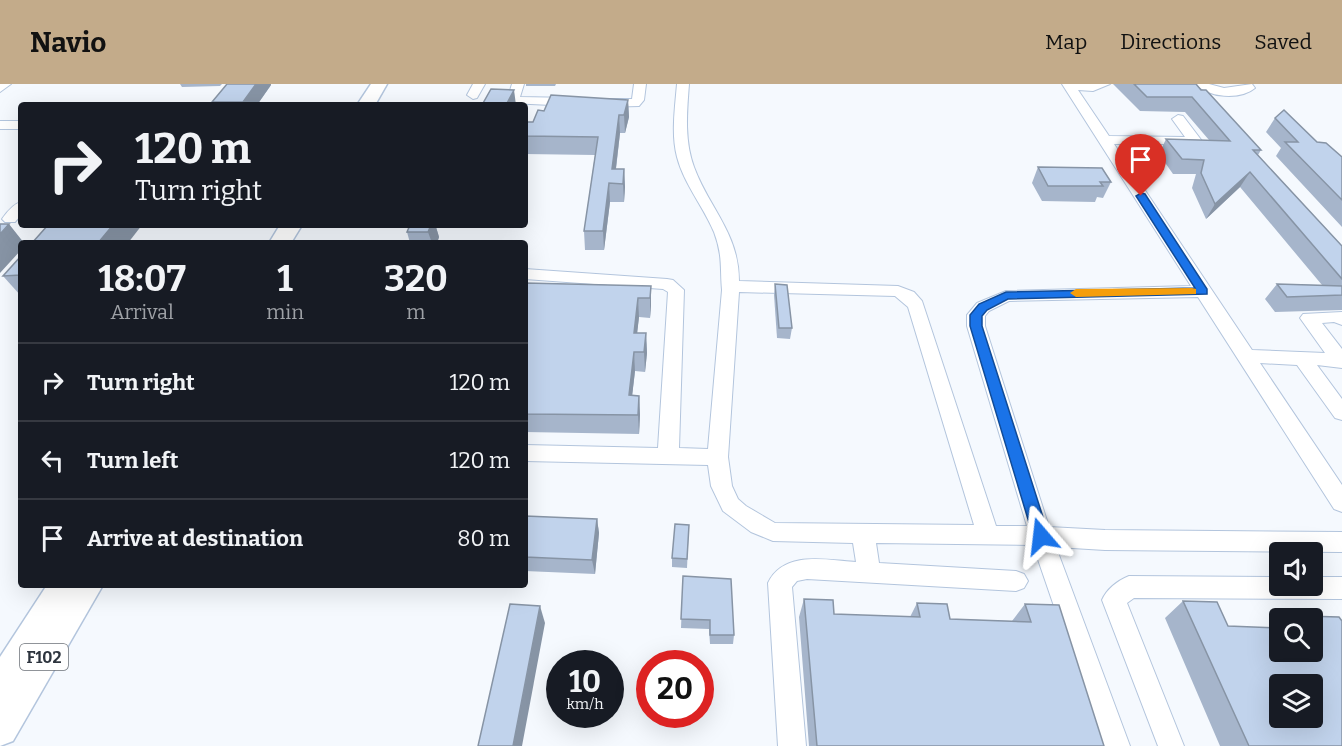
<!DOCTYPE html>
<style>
:root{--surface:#171b24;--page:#20242c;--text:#f1f3f6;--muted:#9ea1a6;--line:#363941;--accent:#c3ab8a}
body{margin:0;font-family:Bitter,serif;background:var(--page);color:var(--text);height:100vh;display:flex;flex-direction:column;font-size:22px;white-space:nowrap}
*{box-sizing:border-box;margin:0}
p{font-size:20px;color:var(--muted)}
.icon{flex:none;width:33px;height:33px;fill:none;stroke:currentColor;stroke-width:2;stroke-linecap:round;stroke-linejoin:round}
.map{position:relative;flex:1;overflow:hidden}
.panel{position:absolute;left:18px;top:156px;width:510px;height:348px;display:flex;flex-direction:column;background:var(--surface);border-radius:6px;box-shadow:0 6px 24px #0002}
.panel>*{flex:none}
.hud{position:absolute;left:18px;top:18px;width:510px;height:126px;border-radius:6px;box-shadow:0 6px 24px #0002;background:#171b24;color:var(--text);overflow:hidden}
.fabs{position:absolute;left:1269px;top:458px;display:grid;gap:12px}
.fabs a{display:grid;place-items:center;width:54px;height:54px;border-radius:6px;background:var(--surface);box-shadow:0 6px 24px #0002;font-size:30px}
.speed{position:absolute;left:546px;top:566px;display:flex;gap:12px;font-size:30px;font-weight:700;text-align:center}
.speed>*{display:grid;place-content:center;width:78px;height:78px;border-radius:50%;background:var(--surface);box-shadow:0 6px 24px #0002;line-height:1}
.speed small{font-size:15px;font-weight:400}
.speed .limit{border:9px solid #d22;background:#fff;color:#111}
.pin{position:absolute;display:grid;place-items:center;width:51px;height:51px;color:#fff;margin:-62px -26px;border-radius:50% 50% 50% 0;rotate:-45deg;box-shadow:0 0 6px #0007}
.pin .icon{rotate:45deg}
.me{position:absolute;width:66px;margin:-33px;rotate:343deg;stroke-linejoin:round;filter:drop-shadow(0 0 4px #0008)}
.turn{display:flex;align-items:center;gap:21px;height:126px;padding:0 18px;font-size:27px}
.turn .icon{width:78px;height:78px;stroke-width:2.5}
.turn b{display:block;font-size:42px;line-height:51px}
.eta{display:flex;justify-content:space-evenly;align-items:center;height:102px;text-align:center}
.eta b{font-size:36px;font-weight:700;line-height:42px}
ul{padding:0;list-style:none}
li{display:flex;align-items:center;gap:18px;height:78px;padding:0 18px;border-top:2px solid var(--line)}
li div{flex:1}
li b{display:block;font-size:22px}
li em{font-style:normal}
header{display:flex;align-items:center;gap:36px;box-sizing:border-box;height:84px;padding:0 30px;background:var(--accent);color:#111}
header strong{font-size:28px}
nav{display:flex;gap:33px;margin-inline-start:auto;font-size:21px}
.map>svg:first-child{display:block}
</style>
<header>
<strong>Navio</strong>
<nav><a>Map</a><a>Directions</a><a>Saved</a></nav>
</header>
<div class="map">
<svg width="1342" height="662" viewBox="0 0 1342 662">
<rect width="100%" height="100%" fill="#f5f9fe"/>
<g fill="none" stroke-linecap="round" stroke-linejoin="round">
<defs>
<g id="minor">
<path d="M0,0H11L0,8Z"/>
<path d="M473,0H485L477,14L473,15L467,11Z"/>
<path d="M512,0H524L520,13L573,14L579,18L573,22L509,19L507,16Z"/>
<path d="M634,0H646L644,16L639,22L603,23L597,19L603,15H632Z"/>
<path d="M677,0H689C687,27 684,56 694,83C709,124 739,149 739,197L898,202L914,208L922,217L996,442H1027L967,242V231L977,219L1006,207L1191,202L1062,0H1110L1093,7L1078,6L1109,52L1185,53L1172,35L1178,31L1183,32L1202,57L1200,60H1114L1252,266L1325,269L1300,234L1303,230L1342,228V241L1334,238L1322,239L1342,265V284L1317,281L1342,315V336L1335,334L1297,281L1260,279L1342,401V428L1334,425L1198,213L1009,217L989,227L985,232V242L1049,443L1105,446L1342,448V468L1105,466L1056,463L1130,662H1102L1033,461L876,459L879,479L1016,487L1024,490L1028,497L1024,504L1016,507L807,495L797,497L792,503L806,662H778L768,499C784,466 826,476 856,478L853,459L773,457L751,448L723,427L711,402L708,381L525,377V361L658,364L668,208L663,205L525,195V185L667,195L673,196L684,206L679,364L708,365L722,206C720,184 723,172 714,148C703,122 684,100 677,73C671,50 675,24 677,0ZM739,208L895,212L908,223L974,441L775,439L746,422L738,415L732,402L728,373Z"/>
<path d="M1196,0H1209L1224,4L1252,0L1255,4C1241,16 1208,14 1196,0Z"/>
<rect x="0" y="37" width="21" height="8"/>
<path d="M21,118V131L15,138H5L2,135C7,128 13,120 21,118Z"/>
<path d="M1129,492L1280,493V501H1312V493H1342V515L1134,514L1127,519L1184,662H1158L1102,516C1107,505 1117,497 1129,492Z"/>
</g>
<g id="highway">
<path d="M371,0H387L375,21H357Z"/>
<path d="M280,141H302L291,159H269Z"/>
<path d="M47,501H103L13,657L0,662V573Z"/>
</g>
</defs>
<use href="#minor" stroke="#b3c5dd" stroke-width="2"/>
<use href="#highway" stroke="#b3c5dd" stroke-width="3"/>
<use href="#minor" fill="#fff" fill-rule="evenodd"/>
<use href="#highway" fill="#fff" fill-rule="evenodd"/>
</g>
<g fill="#a6b5cb">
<path d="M180,0H222L220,2L182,3Z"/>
<path d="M526,0H556L555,2H526Z"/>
<path d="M1113,0H1196L1261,66L1258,71L1342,162V226L1275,228L1265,215L1277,200L1322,201L1240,103L1206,135L1192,104L1196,90H1173L1159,70L1166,55L1209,56L1185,28L1140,27Z"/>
<path d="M271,1L257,21H214L212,18Z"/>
<path d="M628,16L629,33L625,49H620L616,85H624L625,103L624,118H610L604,166H585L584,147L595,71L525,70V38H533L544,27Z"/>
<path d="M1275,34L1342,73V143L1276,72L1281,64L1266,48Z"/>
<path d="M1038,83L1111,98L1103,114L1097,113L1095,118L1042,117L1032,99Z"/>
<path d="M436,143L439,153L437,159H410L407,148Z"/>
<path d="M21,172V212L3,192Z"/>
<path d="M525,199L651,202V221L650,234L639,233L637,249H646L647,269L645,288L635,287L632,312H639L640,331L639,350L525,348Z"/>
<path d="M775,200L792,244L790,255L777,254L774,211Z"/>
<path d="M525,432L597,435L599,449L595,490L525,487Z"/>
<path d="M689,441L687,484L672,483V474Z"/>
<path d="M683,492L734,551L733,560H710L709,545L681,544Z"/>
<path d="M804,515L834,530L910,533L917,519L950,535L1012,537L1025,520L1104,662H809L799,533Z"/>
<path d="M1183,517L1228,542L1312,567V534H1301L1304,532L1342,537V662H1220L1165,534Z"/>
</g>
<g fill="#8794a5">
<path d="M256,0H271V1L257,21H244L243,18Z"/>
<path d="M514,6L516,21H506Z"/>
<path d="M628,16L629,33L625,49L624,31Z"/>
<path d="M619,31L620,49L614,100L612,85Z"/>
<path d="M624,85L625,103L624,118L623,100Z"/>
<path d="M1250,88L1240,103L1206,135L1215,120Z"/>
<path d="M609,99L610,118L604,166L603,147Z"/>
<path d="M9,140L24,159H21V166L0,189V150Z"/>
<path d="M113,141H142L128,159H98Z"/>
<path d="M429,141H437L436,143L439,153L437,159H432L428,148Z"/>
<path d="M651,202V221L650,234V214Z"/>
<path d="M638,214L639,233L635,268L634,249Z"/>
<path d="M646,249L647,269L645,288L644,268Z"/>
<path d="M634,268L635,287L630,330L629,311Z"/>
<path d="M639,312L640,331L639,350L638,331Z"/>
<path d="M597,435L599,449L595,490L592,476Z"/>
<path d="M540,522L545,539L522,662H513Z"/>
</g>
<g fill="#c1d3ec" stroke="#8794a5" stroke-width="1.5" fill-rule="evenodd">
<path d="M227,0H256L243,18H212Z"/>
<path d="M1134,0H1196L1201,6H1206L1261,66H1253L1342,162V195L1250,88L1215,120L1201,89L1204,76L1182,75L1166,55L1230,57L1192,13H1147Z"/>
<path d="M491,5L514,6L506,21H482Z"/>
<path d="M551,11L628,16L624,31H619L612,85H624L623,100L609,99L603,147H584L598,53L525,52V38H533L538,26L544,27Z"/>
<path d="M1284,26L1317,58L1326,59L1342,73V116L1285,58H1298L1275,34Z"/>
<path d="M1038,83L1102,84L1111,98H1100L1103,102H1048Z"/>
<path d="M0,140H9L0,150Z"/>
<path d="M48,141H113L98,159H32Z"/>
<path d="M410,141H431L428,148H407Z"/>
<path d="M21,172V191L3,192Z"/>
<path d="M525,199L651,202L650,214H638L634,249H646L644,268H634L629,311L639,312L638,331L525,330Z"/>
<path d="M775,200L787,201L792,244H779Z"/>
<path d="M1277,200L1342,202V211L1287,213Z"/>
<path d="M525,432L597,435L592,476L525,473Z"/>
<path d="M675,440L689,441L687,475L672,474Z"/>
<path d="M683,492L731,495L734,551H710V536L681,535Z"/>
<path d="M804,515L833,516L834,530L920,533L917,519L947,520L950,535L1031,538L1025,520L1059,521L1104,662H817Z"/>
<path d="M1183,517L1217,518L1228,542L1280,544V567H1312V534H1305L1304,532L1339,533L1342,537V662H1249ZM1280,600H1312V633H1280Z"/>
<path d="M510,520L540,522L513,662H478Z"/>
</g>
<path fill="#1a73e8" stroke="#114b97" stroke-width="1.5" d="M1141,109L1145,110L1207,205V210L1008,215L987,226L982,232V242L1049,452L1047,457L1041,459L1036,457L1033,452L970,242V231L979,220L1006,208L1195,204L1136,112Z"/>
<path fill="#f59e0b" d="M1192,204L1196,205V210L1076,213L1070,209L1076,205Z"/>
<g text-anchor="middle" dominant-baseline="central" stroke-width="6" stroke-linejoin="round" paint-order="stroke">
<rect fill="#fff" stroke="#6c7178" stroke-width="1.5" x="20" y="560" width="48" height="26" rx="4.5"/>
<g font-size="16" font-weight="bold" fill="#2d343e">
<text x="44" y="573">F102</text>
</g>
</g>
</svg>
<div class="fabs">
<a><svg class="icon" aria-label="sound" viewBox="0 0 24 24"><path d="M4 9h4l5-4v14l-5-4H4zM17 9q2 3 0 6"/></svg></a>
<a><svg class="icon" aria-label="search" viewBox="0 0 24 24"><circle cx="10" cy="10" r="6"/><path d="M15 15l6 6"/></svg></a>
<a><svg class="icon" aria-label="layers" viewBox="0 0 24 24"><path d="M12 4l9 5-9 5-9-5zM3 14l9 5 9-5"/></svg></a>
</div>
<div class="speed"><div>10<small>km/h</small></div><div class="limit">20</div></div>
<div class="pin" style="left:1141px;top:112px;background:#d93025"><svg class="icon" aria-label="arrive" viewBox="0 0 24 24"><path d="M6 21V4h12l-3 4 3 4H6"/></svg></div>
<svg class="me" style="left:1041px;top:452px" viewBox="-20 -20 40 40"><path d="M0-17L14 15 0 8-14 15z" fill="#1a73e8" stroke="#fff" stroke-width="4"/></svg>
<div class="hud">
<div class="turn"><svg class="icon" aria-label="right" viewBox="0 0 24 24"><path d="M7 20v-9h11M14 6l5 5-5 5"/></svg><div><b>120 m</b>Turn right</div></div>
</div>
<section class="panel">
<div class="eta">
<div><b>18:07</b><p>Arrival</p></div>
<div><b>1</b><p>min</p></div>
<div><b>320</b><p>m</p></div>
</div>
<ul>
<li><svg class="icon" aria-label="right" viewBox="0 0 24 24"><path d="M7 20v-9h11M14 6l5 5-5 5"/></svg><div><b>Turn right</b></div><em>120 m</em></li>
<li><svg class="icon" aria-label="left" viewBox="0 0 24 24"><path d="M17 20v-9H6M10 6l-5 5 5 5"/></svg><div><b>Turn left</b></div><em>120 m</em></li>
<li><svg class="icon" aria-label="arrive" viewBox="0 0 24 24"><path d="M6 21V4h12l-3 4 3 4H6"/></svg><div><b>Arrive at destination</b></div><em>80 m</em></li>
</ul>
</section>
</div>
